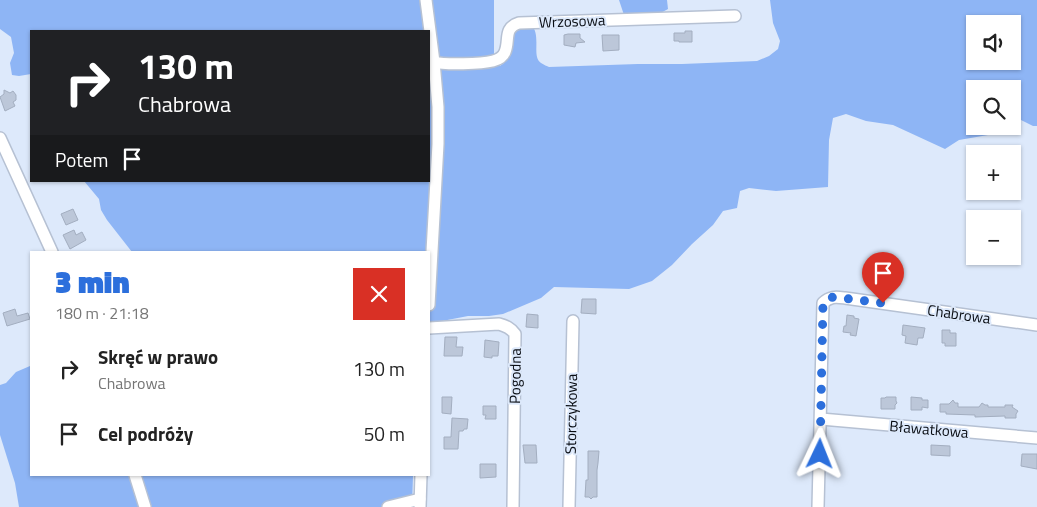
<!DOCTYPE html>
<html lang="pl">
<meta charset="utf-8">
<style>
:root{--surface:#fff;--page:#f6f6f6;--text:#222;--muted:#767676;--accent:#2c6fdc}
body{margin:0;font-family:"Titillium Web",sans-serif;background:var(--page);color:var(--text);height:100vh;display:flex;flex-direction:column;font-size:19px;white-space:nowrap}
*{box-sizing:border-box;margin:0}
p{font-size:16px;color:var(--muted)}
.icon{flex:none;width:28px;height:28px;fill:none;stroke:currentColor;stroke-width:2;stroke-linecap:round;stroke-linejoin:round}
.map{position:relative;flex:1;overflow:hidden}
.panel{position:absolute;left:30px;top:251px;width:400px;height:225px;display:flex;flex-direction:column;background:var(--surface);border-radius:0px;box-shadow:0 1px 4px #0004}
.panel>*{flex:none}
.banner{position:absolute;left:30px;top:30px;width:400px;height:152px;border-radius:0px;box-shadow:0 1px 4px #0004;background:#202124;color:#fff;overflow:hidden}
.fabs{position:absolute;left:966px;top:15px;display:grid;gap:10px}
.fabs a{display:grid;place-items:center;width:55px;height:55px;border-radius:0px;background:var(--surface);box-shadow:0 1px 4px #0004;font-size:25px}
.pin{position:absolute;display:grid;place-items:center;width:42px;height:42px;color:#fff;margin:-51px -21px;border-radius:50% 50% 50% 0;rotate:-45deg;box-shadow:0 0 5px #0007}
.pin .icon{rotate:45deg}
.me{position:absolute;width:55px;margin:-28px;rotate:2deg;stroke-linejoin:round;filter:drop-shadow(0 0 4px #0008)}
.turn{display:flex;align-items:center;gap:18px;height:105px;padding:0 25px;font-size:22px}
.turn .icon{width:65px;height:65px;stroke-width:2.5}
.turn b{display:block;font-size:35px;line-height:42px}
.then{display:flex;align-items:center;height:48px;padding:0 25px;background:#0003;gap:10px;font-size:19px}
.round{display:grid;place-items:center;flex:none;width:52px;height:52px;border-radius:0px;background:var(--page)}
.head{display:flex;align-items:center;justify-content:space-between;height:85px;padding:0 25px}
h1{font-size:30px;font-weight:800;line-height:38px;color:var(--accent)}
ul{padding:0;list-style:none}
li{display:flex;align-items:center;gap:15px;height:65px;padding:0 25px}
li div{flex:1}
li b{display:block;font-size:19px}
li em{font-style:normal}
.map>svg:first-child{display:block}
</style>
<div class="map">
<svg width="1037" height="507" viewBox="0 0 1037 507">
<rect width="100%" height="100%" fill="#dde9fb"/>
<g fill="#8eb5f5" fill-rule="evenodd">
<path d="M0,0H494V55L497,63L500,66C510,60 507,54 508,44C508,40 509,36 510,32L531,24C542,36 531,56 541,63C544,65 547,66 549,67L638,64H682L757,61L769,56L778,49L780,41L773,23L770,0H1037V126H1033L1021,120H1013L1012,89H975V126H1011V132L1002,135H988L959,140L945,149L893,125L866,121L846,114L833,118L829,140L828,187L776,191L749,188L740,191L737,208L723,211L713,225L692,244L672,265L652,281L629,289L554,287L541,298L503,314L489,316H468L437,322H429V252H132L107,220L101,210L99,199L84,181H429V31H31V74L19,76L12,75L10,63L14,53L11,37L0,29ZM975,24H1012V61H975Z"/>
<path d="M619,0H667L668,9L657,15H624Z"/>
<path d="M30,366L31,367L30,386L31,389V475H413L412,507H19L15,483L0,435V385L6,383L16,372Z"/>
</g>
<g fill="#bcc7d9" stroke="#a3aec0">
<path d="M685,31H692V42H679V41H674V33H685Z"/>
<path d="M568,34H580V38L585,42L576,43L575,47L564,45V35Z"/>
<path d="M602,35H619V50L603,51Z"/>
<path d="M4,90L10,93L13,91L16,95V100L13,102L15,106L5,111L0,97L4,94Z"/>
<path d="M73,209L78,220L66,225L61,214Z"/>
<path d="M74,230L76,235L82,232L86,240L70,249L63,235Z"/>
<path d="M582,299H596V314L581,313Z"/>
<path d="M15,309L17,316L28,313L30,319L7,326L3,313Z"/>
<path d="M527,314L538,315V328L526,327Z"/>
<path d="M847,315L854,316V318L859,319L856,336L850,335L851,333L843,332L844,326H846Z"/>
<path d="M903,325L925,328L923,338H918L917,345L905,343L906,336L902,335Z"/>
<path d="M942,330H950V333H956V346H945V343H942Z"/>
<path d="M445,337H457L456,347H463L462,356H444Z"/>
<path d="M485,340L499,342L498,356H492V358L484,357Z"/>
<path d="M442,397H452L451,414L442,413Z"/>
<path d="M886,397H896V401L897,403L895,405V409H881V398H885Z"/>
<path d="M911,397L922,398V400H928V408L922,407V410H911Z"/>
<path d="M953,400L955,403H958V407H979L982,403L985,405H988V407H1005V405H1013L1012,407L1018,411L1016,414V418H1005V416L975,417V415L946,414V412H940V404H949Z"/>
<path d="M483,406H496V419H485L486,415H483Z"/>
<path d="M452,418L468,419L467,429H464L463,431H459L458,449H444V437H451Z"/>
<path d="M523,445H536L537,463H525Z"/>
<path d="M931,445L950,446V456L931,455Z"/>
<path d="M588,451H599L598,463L597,470V497H593L591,499L589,497H585L586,480H588Z"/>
<path d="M1022,454H1037V469L1021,466Z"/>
<path d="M480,464H496V477L480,478Z"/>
</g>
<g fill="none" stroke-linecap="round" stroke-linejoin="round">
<defs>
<g id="minor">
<path d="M426,0L434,62L438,107V144L429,305"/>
<path d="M434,62C445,65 481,64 493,61C497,60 503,57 505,52C510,40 503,28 519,23L735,16"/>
<path d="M0,138L52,252"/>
<path d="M429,328L499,324C506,326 511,328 515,334L513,507"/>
<path d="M821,419L1037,438"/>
<path d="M135,475L145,507"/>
<path d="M388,507L420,499"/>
<path d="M420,507L421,475"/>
<path d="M569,507L573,321"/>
<path d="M818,507L823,303C830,296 836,297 845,298L1037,325"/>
</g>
</defs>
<use href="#minor" stroke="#b6c1d3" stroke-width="14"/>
<use href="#minor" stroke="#fff" stroke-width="11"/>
</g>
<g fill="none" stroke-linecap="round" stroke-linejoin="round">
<path stroke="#2c6fdc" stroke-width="9" stroke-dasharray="0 16.2" d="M820,454L823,303L827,300L833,297L883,303"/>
</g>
<g text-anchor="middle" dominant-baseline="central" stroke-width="4" stroke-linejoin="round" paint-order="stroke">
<g font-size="15" fill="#080c12" stroke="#dde9fb">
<text transform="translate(572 21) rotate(-2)">Wrzosowa</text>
<text transform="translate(959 314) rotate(8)">Chabrowa</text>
<text transform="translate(515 376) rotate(-89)">Pogodna</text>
<text transform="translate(571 414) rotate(-89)">Storczykowa</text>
<text transform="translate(929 429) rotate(5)">Bławatkowa</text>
</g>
</g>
</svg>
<div class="fabs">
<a><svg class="icon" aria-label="sound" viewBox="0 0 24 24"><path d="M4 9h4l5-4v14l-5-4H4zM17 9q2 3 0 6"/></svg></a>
<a><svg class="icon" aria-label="search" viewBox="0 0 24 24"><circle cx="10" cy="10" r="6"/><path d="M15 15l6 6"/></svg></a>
<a>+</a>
<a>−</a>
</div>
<div class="pin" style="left:883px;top:303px;background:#d93025"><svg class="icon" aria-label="arrive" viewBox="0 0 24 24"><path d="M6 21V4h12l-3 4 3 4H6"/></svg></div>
<svg class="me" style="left:820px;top:454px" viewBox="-20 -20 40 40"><path d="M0-17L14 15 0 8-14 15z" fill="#2c6fdc" stroke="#fff" stroke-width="4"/></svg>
<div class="banner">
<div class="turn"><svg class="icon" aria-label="right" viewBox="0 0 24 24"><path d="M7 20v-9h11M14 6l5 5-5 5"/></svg><div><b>130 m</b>Chabrowa</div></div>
<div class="then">Potem<svg class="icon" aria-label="arrive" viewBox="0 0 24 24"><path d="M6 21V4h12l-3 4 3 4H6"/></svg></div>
</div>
<section class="panel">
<div class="head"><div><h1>3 min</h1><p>180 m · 21:18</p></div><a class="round" style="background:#d93025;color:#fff"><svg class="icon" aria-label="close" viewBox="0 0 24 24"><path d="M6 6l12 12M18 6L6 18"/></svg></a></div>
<ul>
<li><svg class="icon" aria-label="right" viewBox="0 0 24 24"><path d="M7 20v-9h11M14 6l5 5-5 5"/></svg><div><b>Skręć w prawo</b><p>Chabrowa</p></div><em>130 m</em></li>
<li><svg class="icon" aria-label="arrive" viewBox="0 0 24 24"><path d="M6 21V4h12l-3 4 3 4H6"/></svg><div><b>Cel podróży</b></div><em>50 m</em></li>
</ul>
</section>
</div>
